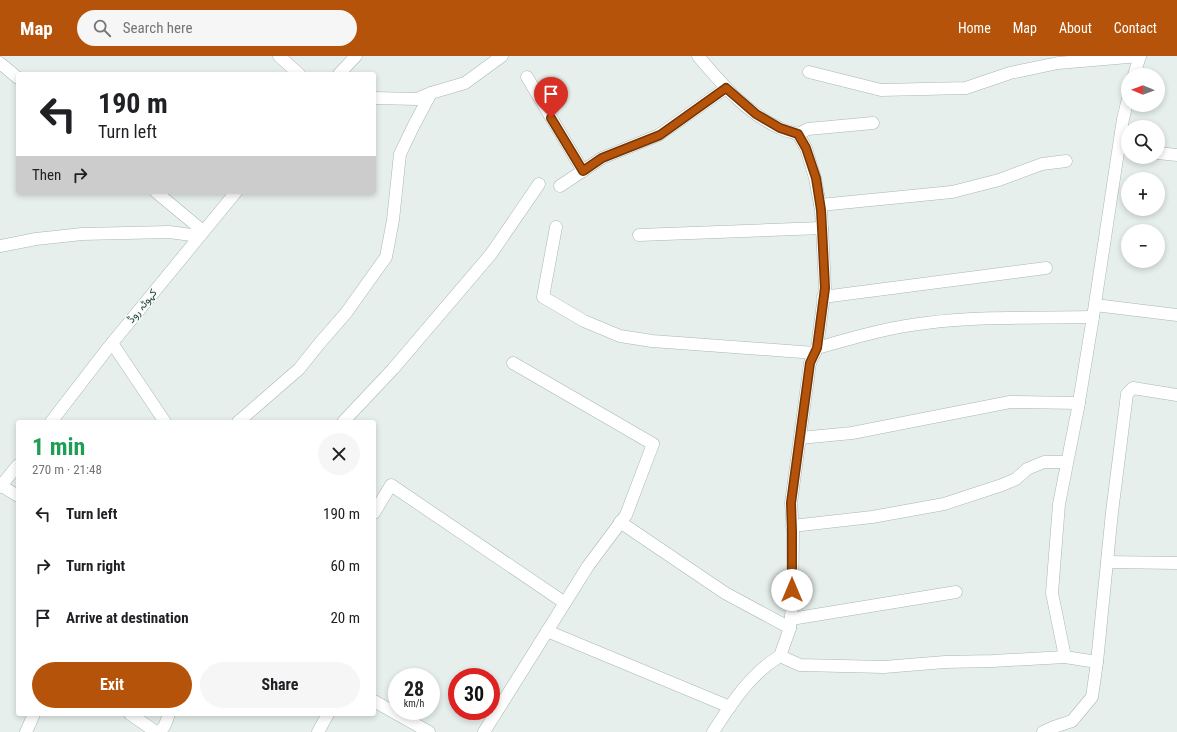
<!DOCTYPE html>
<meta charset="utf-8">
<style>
:root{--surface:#fff;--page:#f6f6f6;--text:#202124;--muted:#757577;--accent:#b45309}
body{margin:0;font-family:"Roboto Condensed",Vazirmatn,sans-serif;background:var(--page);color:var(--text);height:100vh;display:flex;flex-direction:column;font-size:15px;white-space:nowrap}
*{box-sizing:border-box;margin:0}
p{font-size:13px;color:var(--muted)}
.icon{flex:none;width:22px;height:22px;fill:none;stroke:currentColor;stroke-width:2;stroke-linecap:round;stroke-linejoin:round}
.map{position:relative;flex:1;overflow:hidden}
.sheet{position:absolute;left:16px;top:364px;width:360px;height:296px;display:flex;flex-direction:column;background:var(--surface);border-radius:4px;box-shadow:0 2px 6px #0003}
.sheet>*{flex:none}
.guide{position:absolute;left:16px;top:16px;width:360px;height:122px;border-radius:4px;box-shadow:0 2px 6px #0003;background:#fff;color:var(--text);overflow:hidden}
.needle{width:26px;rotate:271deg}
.fabs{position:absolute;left:1121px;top:12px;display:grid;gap:8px}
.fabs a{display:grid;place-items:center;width:44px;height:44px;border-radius:50%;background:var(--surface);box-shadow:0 2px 6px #0003;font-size:20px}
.speed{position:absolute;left:388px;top:612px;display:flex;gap:8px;font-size:20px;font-weight:700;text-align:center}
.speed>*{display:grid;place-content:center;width:52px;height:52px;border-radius:50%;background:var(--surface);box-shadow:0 2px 6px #0003;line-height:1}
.speed small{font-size:10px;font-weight:400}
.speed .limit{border:6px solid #d22;background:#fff;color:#111}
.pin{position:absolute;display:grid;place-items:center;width:34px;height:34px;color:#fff;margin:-41px -17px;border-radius:50% 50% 50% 0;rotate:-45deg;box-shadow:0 0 4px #0007}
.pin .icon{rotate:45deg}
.me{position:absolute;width:44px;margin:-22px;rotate:0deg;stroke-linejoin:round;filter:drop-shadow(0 0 3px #0008)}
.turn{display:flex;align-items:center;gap:14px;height:84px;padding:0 16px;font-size:18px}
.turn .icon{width:52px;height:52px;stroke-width:2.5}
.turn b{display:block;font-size:28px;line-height:34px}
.then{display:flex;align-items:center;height:38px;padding:0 16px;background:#0003;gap:8px;font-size:15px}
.round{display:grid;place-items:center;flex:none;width:42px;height:42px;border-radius:21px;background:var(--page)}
.head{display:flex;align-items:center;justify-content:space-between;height:68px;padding:0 16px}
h1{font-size:24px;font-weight:700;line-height:30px;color:#1e9e55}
.button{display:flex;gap:8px;margin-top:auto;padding:8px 16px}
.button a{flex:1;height:46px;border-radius:24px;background:var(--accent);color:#fff;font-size:16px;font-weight:700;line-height:46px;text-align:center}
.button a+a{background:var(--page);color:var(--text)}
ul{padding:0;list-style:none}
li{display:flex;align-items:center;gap:12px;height:52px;padding:0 16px}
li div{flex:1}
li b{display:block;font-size:15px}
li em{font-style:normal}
header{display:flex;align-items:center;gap:24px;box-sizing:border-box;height:56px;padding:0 20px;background:var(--accent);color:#fff}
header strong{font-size:19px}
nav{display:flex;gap:22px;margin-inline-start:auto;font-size:14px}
.search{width:280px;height:36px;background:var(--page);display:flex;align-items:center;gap:10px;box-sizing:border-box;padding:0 14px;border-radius:22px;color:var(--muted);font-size:15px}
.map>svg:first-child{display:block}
</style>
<header>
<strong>Map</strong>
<div class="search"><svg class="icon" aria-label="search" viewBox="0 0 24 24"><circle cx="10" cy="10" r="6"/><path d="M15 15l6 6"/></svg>Search here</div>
<nav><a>Home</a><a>Map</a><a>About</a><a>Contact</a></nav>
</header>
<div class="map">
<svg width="1177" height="676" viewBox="0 0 1177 676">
<rect width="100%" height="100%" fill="#e6efeb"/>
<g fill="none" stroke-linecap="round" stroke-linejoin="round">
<defs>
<path id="pedestrian" d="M0,190L36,183L82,178L169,176L199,180"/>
<g id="minor">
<path d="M279,0L299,18"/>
<path d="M698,0C721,27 746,57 780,72C785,75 792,76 798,78L806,92L815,122L821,154L822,172L825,232L817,292L810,307L791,447L793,476L792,549L790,572L780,600C750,618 732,647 713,676"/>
<path d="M809,16L881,34L966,32L1010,17L1058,7L1140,0"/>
<path d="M1134,19L1140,0"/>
<path d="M527,21L583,115"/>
<path d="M374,42L417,43L431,37L465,27L502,0"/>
<path d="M798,78L808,73L873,67"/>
<path d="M1158,97L1177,99"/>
<path d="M560,130L602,102L659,79L726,32"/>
<path d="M820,149L952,136L999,124L1042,108L1066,105"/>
<path d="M556,171L543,241L584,265L620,280L652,285L815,297"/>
<path d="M639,179L822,172"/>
<path d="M823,241L1046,212"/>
<path d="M1095,249L1177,259"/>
<path d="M112,287L165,366"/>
<path d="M817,292C853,282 889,271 926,267C981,260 1038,262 1093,261"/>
<path d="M238,366L299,313L319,288L346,257L386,201L393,164L400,98L414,69L431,37"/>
<path d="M343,366L393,313L491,198L539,128"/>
<path d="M800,382L852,377L1010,346L1079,347"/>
<path d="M0,429L18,440"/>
<path d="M374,457L391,429L565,547"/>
<path d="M620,466L725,537L790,572"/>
<path d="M792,470L872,461L944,448L1002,429L1016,423L1027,413L1044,406H1067"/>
<path d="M1107,506L1177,507"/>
<path d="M791,563L956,536"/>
<path d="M547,575L730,651"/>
<path d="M780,600L800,609L884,611L945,606L993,605L1065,601L1097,606L1092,641L1072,665L1054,671L1043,676"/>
<path d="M1065,601L1052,537L1059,448L1078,352L1093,261L1123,63L1128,43"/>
<path d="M1097,606L1112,456L1127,338L1133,332L1177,339"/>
<path d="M374,645L429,676"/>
<path d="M130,658L156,676"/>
<path d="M26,676L34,658"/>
<path d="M160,676L165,669L169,658"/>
<path d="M318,676L328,658"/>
<path d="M484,676L588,510L626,459L653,388L513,307"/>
</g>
<g id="secondary">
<path d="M0,7L18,22"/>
<path d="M339,18L356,0"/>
<path d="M156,136L203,175"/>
<path d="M51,366L108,292L236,136"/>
<path d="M0,431L18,409"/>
</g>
</defs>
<use href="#pedestrian" stroke="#a8b8b2" stroke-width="13"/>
<use href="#minor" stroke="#a8b8b2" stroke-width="13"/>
<use href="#secondary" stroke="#a4bbb3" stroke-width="13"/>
<use href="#pedestrian" stroke="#fff" stroke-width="12"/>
<use href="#minor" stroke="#fff" stroke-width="12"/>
<use href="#secondary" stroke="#fff" stroke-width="12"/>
</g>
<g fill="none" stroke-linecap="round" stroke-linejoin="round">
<defs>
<path id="route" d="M551,62L583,115L602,102L660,79L726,32L756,58L780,72L798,78L806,92L816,122L821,154L822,172L825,232L817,292L810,307L791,447L792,476V534"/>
</defs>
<use href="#route" stroke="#753606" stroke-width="10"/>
<use href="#route" stroke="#b45309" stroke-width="7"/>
</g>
<g text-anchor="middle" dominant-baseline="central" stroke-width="3" stroke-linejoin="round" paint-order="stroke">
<g font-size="11" fill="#24423a" stroke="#f7fbf9">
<text transform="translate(142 250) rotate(-51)">کہوٹہ روڈ</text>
</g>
</g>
</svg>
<div class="fabs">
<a><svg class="needle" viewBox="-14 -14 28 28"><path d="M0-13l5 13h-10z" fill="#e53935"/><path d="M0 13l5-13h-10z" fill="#757577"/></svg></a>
<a><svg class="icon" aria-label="search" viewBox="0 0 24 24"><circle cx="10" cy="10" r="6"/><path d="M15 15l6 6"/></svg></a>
<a>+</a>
<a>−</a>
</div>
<div class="speed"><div>28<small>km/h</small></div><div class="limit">30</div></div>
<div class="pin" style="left:551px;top:62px;background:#d93025"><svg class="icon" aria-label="arrive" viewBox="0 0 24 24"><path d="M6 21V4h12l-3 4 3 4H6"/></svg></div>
<svg class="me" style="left:792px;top:534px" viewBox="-20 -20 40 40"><circle r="19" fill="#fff"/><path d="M0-13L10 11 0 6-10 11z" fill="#b45309"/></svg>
<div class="guide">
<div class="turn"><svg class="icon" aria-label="left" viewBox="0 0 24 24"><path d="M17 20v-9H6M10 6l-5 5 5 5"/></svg><div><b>190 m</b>Turn left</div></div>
<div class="then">Then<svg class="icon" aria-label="right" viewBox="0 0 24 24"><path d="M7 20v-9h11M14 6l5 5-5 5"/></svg></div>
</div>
<section class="sheet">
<div class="head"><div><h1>1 min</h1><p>270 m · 21:48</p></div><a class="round"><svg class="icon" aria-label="close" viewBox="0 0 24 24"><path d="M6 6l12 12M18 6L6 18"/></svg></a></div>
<ul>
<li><svg class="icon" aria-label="left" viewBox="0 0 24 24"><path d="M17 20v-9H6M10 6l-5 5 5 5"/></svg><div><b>Turn left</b></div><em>190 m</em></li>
<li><svg class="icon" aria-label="right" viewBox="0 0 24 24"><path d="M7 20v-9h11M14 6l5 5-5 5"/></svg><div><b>Turn right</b></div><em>60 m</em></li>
<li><svg class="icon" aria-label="arrive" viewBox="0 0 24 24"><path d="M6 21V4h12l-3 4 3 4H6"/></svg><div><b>Arrive at destination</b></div><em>20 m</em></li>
</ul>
<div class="button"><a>Exit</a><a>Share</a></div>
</section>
</div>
